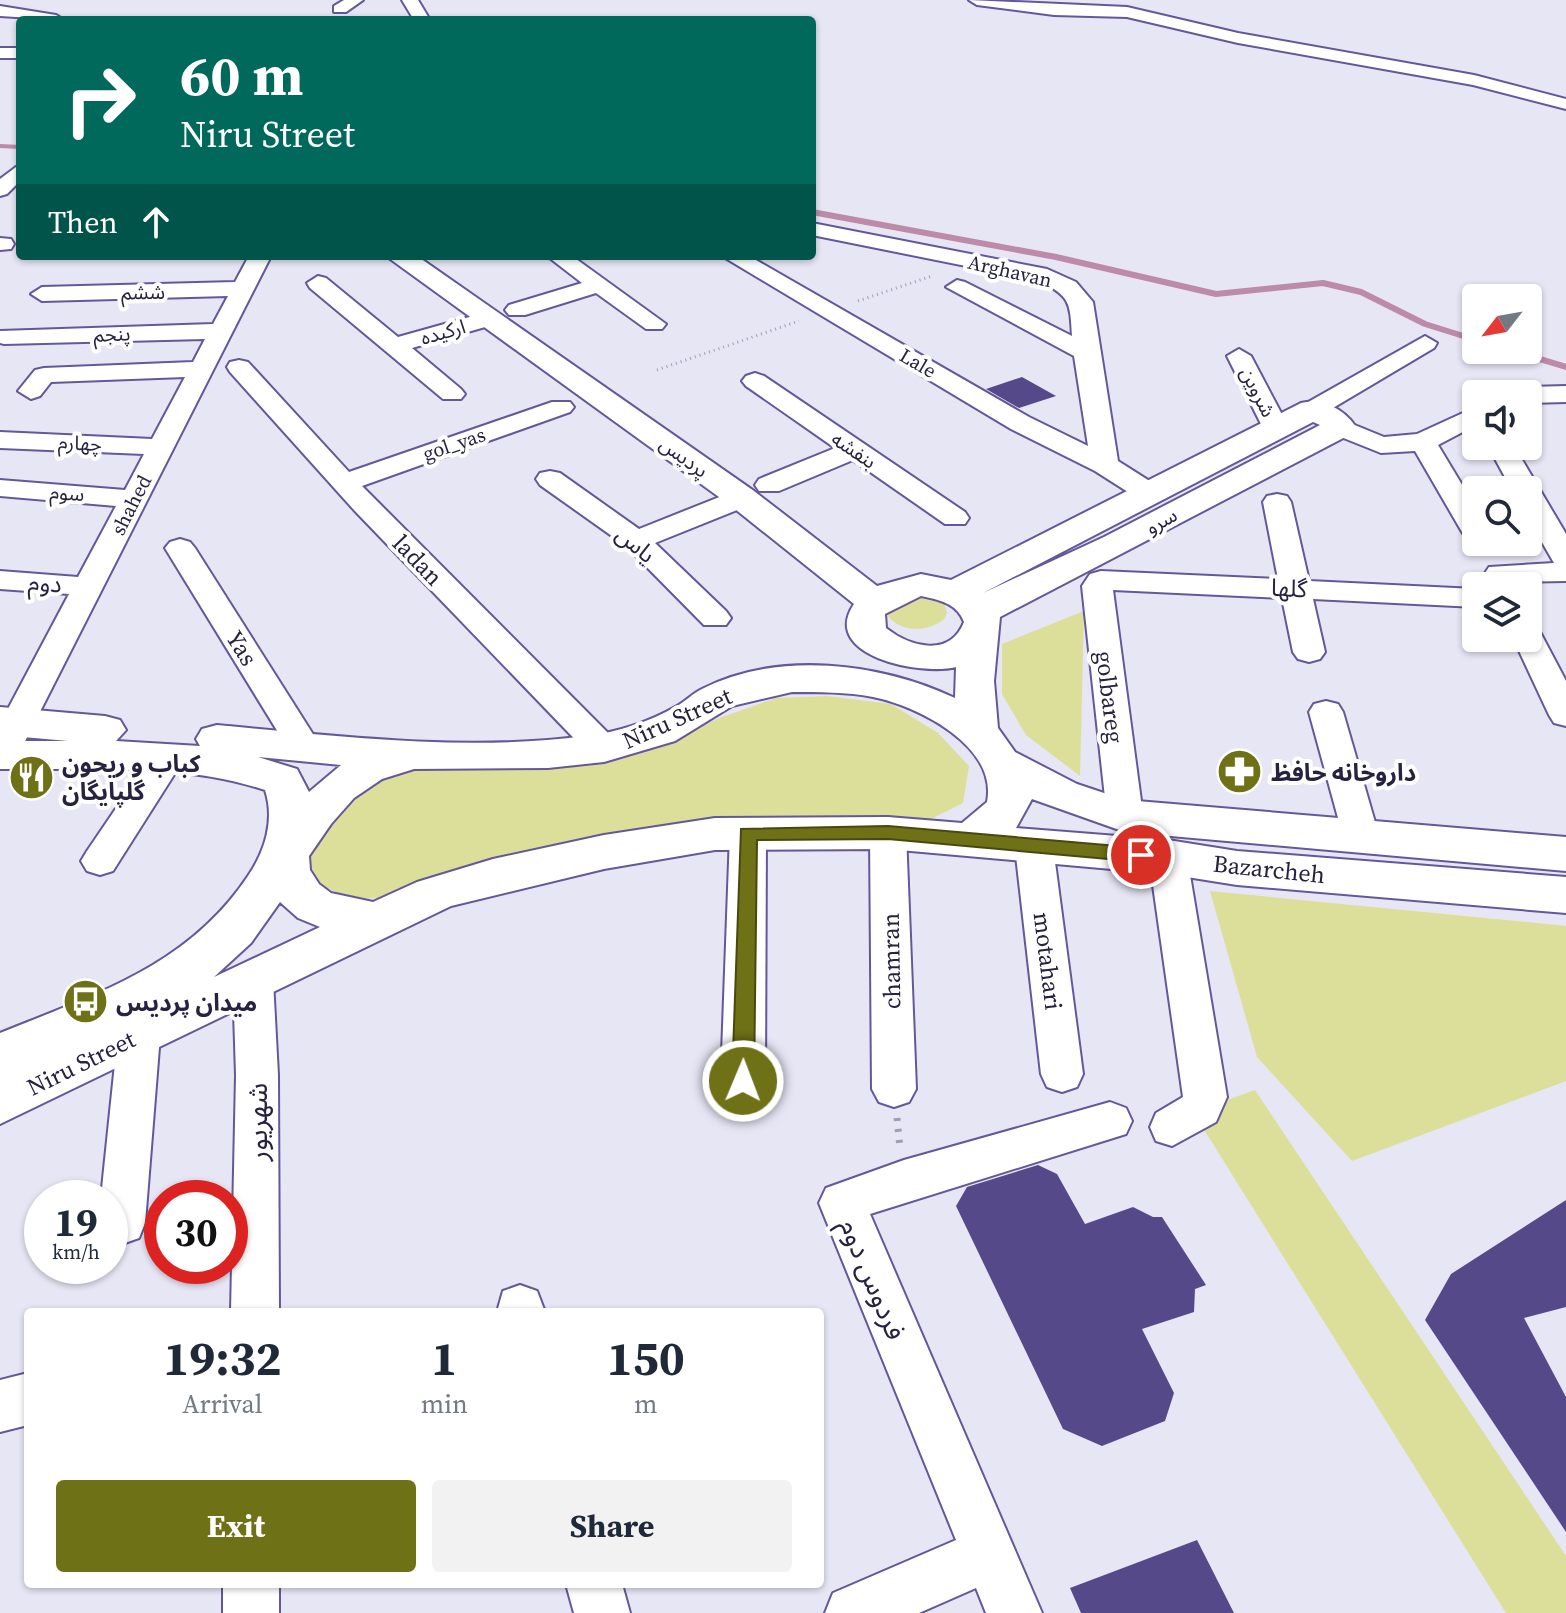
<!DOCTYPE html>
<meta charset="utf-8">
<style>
:root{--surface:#fff;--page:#f2f2f3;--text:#1f2937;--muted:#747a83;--accent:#6f7116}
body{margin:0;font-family:"Source Serif 4","Noto Sans Arabic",serif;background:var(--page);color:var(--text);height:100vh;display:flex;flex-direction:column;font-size:30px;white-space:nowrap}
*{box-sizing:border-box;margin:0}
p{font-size:26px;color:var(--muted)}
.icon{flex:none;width:44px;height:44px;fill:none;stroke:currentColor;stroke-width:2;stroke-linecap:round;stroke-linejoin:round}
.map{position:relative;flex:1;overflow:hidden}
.details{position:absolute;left:24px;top:1308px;width:800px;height:280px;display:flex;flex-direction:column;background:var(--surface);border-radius:8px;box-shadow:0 2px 6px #0004}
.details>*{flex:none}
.top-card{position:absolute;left:16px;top:16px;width:800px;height:244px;border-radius:8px;box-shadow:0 2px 6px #0004;background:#00695c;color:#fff;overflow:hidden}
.needle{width:52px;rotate:239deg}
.tools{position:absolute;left:1462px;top:284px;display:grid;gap:16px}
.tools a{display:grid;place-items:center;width:80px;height:80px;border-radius:8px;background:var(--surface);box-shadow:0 2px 6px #0004;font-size:40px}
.speed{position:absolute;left:24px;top:1180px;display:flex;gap:16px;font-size:40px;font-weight:700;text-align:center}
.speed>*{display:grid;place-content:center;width:104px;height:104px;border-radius:50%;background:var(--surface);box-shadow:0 2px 6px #0004;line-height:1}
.speed small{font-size:20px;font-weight:400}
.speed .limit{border:12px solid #d22;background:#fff;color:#111}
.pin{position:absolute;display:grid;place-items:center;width:68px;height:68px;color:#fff;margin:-34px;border:4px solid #fff;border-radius:50%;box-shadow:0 2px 8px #0007}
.me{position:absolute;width:88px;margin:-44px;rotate:1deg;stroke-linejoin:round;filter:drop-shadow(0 0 6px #0008)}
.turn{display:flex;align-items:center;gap:28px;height:168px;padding:0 32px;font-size:36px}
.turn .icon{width:104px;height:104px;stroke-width:2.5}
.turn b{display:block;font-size:56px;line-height:68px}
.then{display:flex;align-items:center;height:76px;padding:0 32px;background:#0003;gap:16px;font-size:30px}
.eta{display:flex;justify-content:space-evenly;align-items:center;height:136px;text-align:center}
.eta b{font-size:48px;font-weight:700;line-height:56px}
.button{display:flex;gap:16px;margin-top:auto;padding:16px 32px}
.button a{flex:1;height:92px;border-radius:8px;background:var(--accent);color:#fff;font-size:32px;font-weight:700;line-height:92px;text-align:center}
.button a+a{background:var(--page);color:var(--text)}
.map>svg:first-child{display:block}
</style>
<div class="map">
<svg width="1566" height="1613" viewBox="0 0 1566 1613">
<rect width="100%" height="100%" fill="#e7e6f5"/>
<g fill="#dbdf9a">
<path d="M905,591L943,601L947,612L945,618C928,634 896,633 885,611Z"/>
<path d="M1084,611L1080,776L1026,735L1002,694V644Z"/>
<path d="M827,696L891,704L938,733L969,766L963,803L929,820L725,818L527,852L446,873L379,898L355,899L326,888L307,874L306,852C337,813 353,790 401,771L609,760L652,748L722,717L776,698Z"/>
<path d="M1210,891L1566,926V1081L1352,1161L1257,1057Z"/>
<path d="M1255,1090L1566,1556V1613H1506L1193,1112Z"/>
</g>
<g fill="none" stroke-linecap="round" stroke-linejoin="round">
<path stroke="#bd8aa9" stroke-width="4" d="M0,146L20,147"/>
<g stroke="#bd8aa9" stroke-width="6">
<path d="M812,212L1056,257L1216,294L1323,283L1361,292L1425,324L1476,340"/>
<path d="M1510,350L1566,367"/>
</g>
</g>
<g fill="#56498a">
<path d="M1022,377L1056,396L1019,408L986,389Z"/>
<path d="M1038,1165L1057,1174L1085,1224L1133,1207L1153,1217H1162L1206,1285L1195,1289L1194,1312L1142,1329L1174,1393L1165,1421L1102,1446L1063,1429L956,1206L967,1187Z"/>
<path d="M1566,1200V1307L1524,1318L1566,1397V1532L1425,1320L1451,1274Z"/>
<path d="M1197,1540L1234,1613H1081L1070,1588Z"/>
</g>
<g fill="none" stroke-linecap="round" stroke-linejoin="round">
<defs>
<g id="street">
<path d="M344,0H363L346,12H334V6Z"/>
<path d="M402,0H418L430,20H414Z"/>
<path d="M969,0L1127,7L1238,33L1474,75L1566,99V109L1473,85L1238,43L1127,17L1054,15L977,5Z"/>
<path d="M0,6L56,15L64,20L0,16Z"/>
<rect x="0" y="48" width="20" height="10"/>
<path d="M20,164V181L7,194L0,196V179Z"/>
<path d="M812,223L1047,269L1076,282L1093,302L1118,461L1159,487L1163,493L1159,499H1139L1095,471L1011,429L722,256H749L1029,417L1088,446L1074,356L946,287L957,280L965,282L1072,336C1070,303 1071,297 1040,281L812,235Z"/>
<path d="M0,238L11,239L14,244L11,249L0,250Z"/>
<path d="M249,256H271L18,755L13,763L0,767V724L69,594L0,589V571L78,577L116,506L0,496V480L125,490L144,454L0,448V432L152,439L185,377L51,382L40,396L31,399L18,391L35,370L44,368L193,362L205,339L4,344L0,343V331L213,324L228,296L42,301L31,294L42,287L235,282Z"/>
<path d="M547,256H572L666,324L662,329H646L596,293L525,315H509L505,310L509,305L582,283Z"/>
<path d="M318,276L326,278L398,337L491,311L503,318L499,323L412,348L461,389L465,394L461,399H443L310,288L307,283Z"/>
<path d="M1425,336L1437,343L1434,348L1321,415H1303L1299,410L1303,405Z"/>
<path d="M1239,349L1251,356L1289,428L1285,434H1267L1263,428L1227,356Z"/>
<path d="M239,360L248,362L349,472L552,402H570L574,407L570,412L362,486L615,740L620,748L615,756L603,760L591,756L354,510L230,372L227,367L230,362Z"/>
<path d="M755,373L764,376L965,512L969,518L965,524H945L853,460L779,491H759L755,485L759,479L835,448L746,386L742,381L746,376Z"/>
<path d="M1566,386V402L1528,403V394H1516L1528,387Z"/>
<path d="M1476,407V425L1438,445L1476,508V541L1466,538L1462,532L1415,451L1381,453L1331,433L1327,427L1340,419L1384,437L1417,434Z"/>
<path d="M1488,446H1514L1566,534V581L1500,582L1489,579L1485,573L1489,567L1554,563L1528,518V490H1512Z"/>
<path d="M550,471L560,473L639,529L732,492H752L756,498L752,504L655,543L726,611L731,618L726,625H704L626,546L540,485L536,479L540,473Z"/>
<path d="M1277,494L1287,496L1291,502L1309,581L1476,589V607L1313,599L1325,652L1320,659L1309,662L1298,659L1293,652L1282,598L1113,590L1143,816L1138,825L1125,829L1112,825L1107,816L1082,586L1090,574L1101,571L1278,579L1263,502L1267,496Z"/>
<path d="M180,539L190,542L195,548L316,739L321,747L316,755L304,759L292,755L165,548L170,542Z"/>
<path d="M1528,627L1539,630L1566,681V726L1554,723L1549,715L1513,638H1528Z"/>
<path d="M1326,701L1338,704L1343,712L1379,836L1374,845L1361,849L1348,845L1343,836L1309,712L1314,704Z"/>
<path d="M167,747L179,751L184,759L113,871L100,875L87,871L81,861L87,851L155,751Z"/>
<path d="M888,820L901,824L906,833L916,1089L909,1102L894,1107L879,1102L872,1089L870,833L875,824Z"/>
<path d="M748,821L761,825L766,834L765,1081L758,1094L743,1099L728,1094L721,1081L730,834L735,825Z"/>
<path d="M1034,834L1047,837L1053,847L1083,1074L1077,1087L1062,1092L1047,1087L1041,1074L1015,847L1021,837Z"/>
<path d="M1168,843L1181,847L1187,857L1227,1097L1216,1122L1172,1146L1156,1141L1150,1127L1156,1113L1183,1097L1149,857L1155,847Z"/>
<path d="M253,964L267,969L273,980L278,1075L279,1312H231L236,1075L233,980L239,969Z"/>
<path d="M139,1018L154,1023L160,1035L145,1223L139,1238L122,1244L110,1240V1198H101L118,1035L124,1023Z"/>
<path d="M1110,1102L1126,1108L1132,1121L1126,1134L870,1214L1042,1613H986L976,1588L919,1613H825L833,1593L956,1540L819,1203L826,1188L904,1160Z"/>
<path d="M520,1285L537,1291L545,1312H497L503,1291Z"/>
<path d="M28,1373V1425L0,1432V1380Z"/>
<rect x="223" y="1584" width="56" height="29"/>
<path d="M566,1584H622L630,1613H574Z"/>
</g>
<path id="secondary" d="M386,256H417L754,491L877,586L921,574L951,580L1301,403C1323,398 1344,409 1356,427L1351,434L1000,617L994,681L998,728L1015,752L1077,784L1125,800L1566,837V871L1125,832L1032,799L1016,828L1168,840L1237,851L1566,877V913L1237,885L1168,874L888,849L715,850L604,869L451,906L0,1124V1033C96,994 188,966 248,876C265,851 275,820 265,790C180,762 88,770 0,769V741H68L0,735V707L105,716L120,720L126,730L116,741L200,746L196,739L202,729L217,725C339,736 464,752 586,736C618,732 649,722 677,706C686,701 693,693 702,689C778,650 881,663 955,698L956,667C921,676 819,656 854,604L730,505ZM1313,422L1320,425L1104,537L983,593ZM921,596C939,600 957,603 964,622C950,658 910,647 886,628L885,614ZM792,692C819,692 846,692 873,697C918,706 998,746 987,802L962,823L888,817L715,818L604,835L493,859L417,882L373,902L331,893L319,884L310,870L309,856L331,824L354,798L382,779L414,769L548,768L604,762L675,741L732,706ZM258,757L341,765L309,792L297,769ZM280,902L298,918L320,927L214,977L251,943Z"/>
</defs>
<use href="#street" stroke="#64579a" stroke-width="4"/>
<use href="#secondary" stroke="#64579a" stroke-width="4"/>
<g stroke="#a09eb2" stroke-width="3" stroke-dasharray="1 4" stroke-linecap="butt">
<path d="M858,301L932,276"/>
<path d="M657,370L799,321"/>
</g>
<path stroke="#a09eb2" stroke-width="7" stroke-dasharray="3 8" stroke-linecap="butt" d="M897,1118L900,1148"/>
<use href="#street" fill="#fff" fill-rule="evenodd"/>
<use href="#secondary" fill="#fff" fill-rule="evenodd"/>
</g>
<path fill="#6f7116" stroke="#48490e" stroke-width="2" d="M888,826L1141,848L1151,855L1141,862L888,839L757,840L754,1081L751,1088H736L732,1081L741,829Z"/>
<defs>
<symbol id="pharmacy-disc" viewBox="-11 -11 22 22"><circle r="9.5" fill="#6f7116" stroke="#fff"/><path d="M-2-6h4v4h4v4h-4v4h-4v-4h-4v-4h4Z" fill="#fff"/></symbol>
<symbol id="restaurant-disc" viewBox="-11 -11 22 22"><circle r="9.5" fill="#6f7116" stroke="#fff"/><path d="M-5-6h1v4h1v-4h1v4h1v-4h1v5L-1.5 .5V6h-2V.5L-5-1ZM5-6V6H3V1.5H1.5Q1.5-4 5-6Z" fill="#fff"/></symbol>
<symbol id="bus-disc" viewBox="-11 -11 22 22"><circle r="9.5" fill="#6f7116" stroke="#fff"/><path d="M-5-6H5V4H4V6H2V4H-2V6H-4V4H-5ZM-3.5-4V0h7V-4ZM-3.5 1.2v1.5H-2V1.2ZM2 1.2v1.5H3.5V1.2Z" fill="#fff"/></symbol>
</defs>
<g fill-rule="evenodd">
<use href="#pharmacy-disc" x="1214" y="746" width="51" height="51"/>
<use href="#restaurant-disc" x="6" y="752" width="51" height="51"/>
<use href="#bus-disc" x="60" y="976" width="51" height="51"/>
</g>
<g text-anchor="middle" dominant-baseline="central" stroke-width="8" stroke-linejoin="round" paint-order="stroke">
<g font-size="20" fill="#27223f" stroke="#fff">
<text transform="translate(1010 271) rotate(13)">Arghavan</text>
<text transform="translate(143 292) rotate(-1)">ششم</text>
<text transform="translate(443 332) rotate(-16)">ارکیده</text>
<text transform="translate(112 334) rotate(-2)">پنجم</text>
<text transform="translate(918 363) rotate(30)">Lale</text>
<text transform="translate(1258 392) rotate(63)">شروین</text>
<text transform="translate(80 443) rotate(3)">چهارم</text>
<text transform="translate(454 444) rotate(-19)">gol_yas</text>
<text transform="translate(854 450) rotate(34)">بنفشه</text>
<text transform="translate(684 457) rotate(36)">پردیس</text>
<text transform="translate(67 493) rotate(4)">سوم</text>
<text transform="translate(131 505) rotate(-63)">shahed</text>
<text transform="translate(1161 521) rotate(-29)">سرو</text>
</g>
<g font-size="24" fill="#27223f" stroke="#fff">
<text transform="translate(636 544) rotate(40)">یاس</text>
<text transform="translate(418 560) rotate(46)">ladan</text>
<text transform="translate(45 583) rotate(4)">دوم</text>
<text transform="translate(1289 588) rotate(3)">گلها</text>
<text transform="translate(242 648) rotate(58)">Yas</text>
<text transform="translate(1110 697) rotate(83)">golbareg</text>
<text transform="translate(677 718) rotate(-24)">Niru Street</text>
<text transform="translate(1269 869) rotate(6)">Bazarcheh</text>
<text transform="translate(891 961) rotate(-91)">chamran</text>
<text transform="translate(1048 961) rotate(83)">motahari</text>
<text transform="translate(81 1063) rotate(-26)">Niru Street</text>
</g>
<g font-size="24" font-weight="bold" fill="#27223f" stroke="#fff" text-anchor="start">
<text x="62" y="763">کباب و ریحون<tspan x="62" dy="28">گلپایگان</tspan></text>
<text x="1271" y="772">داروخانه حافظ</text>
<text x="116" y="1002">میدان پردیس</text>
</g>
<g font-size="28" fill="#27223f" stroke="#fff">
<text transform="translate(257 1122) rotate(-90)">شهریور</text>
<text transform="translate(873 1279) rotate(67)">فردوس دوم</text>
</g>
</g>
</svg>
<div class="tools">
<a><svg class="needle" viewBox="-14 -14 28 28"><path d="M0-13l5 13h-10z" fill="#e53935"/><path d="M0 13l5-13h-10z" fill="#747a83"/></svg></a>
<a><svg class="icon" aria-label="sound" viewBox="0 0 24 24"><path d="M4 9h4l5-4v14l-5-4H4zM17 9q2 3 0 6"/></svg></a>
<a><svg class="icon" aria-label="search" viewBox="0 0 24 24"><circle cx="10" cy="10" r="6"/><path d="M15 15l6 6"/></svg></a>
<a><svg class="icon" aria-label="layers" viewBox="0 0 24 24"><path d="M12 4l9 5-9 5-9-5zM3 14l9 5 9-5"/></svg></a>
</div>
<div class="speed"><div>19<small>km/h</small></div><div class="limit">30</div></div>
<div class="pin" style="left:1141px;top:855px;background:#d93025"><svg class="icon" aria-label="arrive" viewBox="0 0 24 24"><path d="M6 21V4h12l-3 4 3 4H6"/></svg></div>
<svg class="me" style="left:743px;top:1081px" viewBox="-20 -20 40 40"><circle r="17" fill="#6f7116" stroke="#fff" stroke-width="3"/><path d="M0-11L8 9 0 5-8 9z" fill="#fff"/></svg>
<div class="top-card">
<div class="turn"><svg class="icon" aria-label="right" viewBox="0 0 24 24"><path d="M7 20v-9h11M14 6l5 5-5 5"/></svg><div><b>60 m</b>Niru Street</div></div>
<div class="then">Then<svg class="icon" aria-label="ahead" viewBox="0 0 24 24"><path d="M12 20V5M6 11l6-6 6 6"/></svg></div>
</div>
<section class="details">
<div class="eta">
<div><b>19:32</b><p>Arrival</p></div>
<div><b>1</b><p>min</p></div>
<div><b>150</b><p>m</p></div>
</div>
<div class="button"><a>Exit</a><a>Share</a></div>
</section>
</div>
